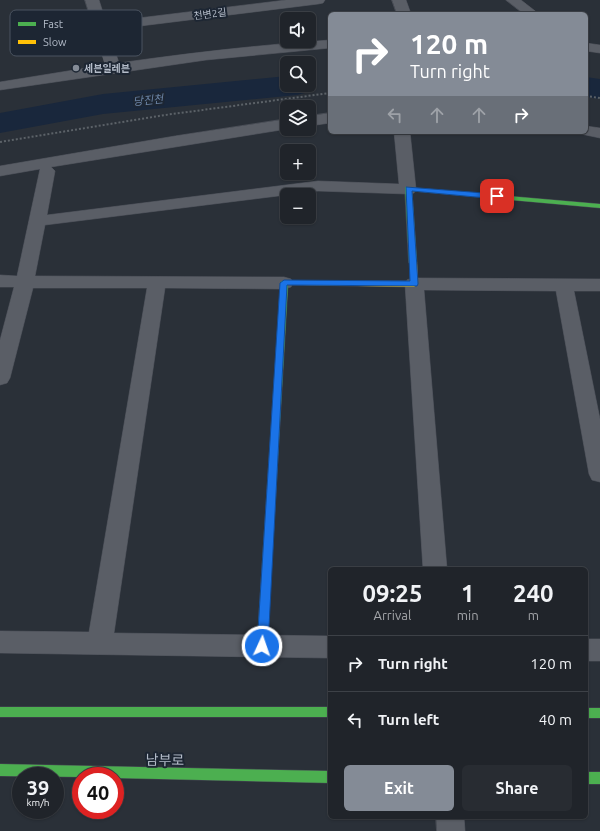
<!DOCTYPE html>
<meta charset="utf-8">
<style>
:root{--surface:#20242a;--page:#282c32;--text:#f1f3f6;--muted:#a2a4a8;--line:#3d4147;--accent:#848b96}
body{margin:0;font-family:Ubuntu,"Noto Sans KR",sans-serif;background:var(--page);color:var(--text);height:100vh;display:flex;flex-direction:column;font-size:15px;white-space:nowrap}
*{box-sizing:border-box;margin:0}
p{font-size:13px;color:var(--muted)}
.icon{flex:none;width:22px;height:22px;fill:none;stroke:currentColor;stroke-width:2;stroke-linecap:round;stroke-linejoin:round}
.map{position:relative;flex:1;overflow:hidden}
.drawer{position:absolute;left:328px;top:567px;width:260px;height:252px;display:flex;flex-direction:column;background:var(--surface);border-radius:6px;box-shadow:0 1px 3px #0004,0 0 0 1px var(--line)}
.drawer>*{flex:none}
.top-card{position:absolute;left:328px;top:12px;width:260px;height:122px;border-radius:6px;box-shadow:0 1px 3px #0004,0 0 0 1px var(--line);background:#848b96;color:#fff;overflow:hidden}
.controls{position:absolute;left:280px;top:12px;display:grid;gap:8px}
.controls a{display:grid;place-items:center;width:36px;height:36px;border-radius:6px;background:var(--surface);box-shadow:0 1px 3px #0004,0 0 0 1px var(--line);font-size:20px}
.speed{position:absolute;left:12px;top:767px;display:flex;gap:8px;font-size:20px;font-weight:700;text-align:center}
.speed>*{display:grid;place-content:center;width:52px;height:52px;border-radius:50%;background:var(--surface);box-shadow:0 1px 3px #0004,0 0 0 1px var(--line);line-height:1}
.speed small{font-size:10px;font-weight:400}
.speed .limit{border:6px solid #d22;background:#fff;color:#111}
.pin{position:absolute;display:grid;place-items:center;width:34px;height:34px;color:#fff;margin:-17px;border-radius:8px;box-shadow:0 2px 6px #0006}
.me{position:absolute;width:44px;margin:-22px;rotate:3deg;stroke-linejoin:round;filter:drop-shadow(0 0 3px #0008)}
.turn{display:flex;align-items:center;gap:14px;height:84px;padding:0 16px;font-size:18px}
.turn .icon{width:52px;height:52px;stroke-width:2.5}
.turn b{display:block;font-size:28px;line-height:34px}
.lanes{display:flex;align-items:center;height:38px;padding:0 16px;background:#0003;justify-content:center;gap:20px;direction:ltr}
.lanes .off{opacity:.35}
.eta{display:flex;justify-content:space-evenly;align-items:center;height:68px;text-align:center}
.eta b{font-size:24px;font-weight:700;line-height:28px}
.primary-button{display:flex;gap:8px;margin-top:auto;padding:8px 16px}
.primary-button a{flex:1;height:46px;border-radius:6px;background:var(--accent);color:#fff;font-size:16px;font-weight:700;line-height:46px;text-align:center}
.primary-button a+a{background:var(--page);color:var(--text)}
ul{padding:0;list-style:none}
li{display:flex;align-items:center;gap:12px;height:56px;padding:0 16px;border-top:1px solid var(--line)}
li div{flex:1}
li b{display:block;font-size:15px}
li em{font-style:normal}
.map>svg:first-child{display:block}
</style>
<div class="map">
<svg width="600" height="831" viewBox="0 0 600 831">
<rect width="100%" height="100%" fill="#2a3038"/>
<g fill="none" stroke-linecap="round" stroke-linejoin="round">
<g fill="#19273c" fill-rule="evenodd">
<path d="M287,76V85H309V79L313,85L308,92L297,95L103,114L0,133V113L103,94Z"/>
<path d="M586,77L600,79V99L586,97Z"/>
</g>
<defs>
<g id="street">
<path d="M85,0H99L106,22L286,0H325L323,3L318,4L108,30L119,63C189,53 259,45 330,40V48L206,60L0,90V82L105,65Z"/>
<path d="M392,0H406L411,14H397Z"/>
<path d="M506,0H521L539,14H524Z"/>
<path d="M586,43L600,45V53L586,51Z"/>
<path d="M330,113V123L309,126V116Z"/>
<path d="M287,119V129L51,167L55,171L47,215L318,181L399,184L394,132H410L416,189L414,193L408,194L318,191L45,225L35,276L284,277L291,279L293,283L291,287L284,289L165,288L114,633L330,636V658L0,653V631L89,632L147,288H33L10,378L7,383L0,385V340L14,287H0V275L17,276L40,169L0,176V166L175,136Z"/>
<path d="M586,126L600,128V138L581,134L579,132H586Z"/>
<path d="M414,278L600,279V291H574L600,419V482L592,480L589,474L556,291L424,290L447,569H423L405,284L407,280Z"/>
<rect x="586" y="639" width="14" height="22"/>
<path d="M436,817H464L465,831H437Z"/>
</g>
<g id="fast">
<path d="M405,187L600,204V208L412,191L417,263L413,265L409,263Z"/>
<path d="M281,281H301L305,283L301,285H288L267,646L266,649L262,651L258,649L257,646Z"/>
<rect x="0" y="707" width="330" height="10"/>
<rect x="586" y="708" width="14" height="10"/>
<path d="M0,764L330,771V783L115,778V776H81V777L0,776Z"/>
<rect x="586" y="772" width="14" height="12"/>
</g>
<path id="slow" d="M410,261H416L417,263L418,284L414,287L301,285L297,283L301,281H410Z"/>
</defs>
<use href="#street" stroke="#484c55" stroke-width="1"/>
<use href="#fast" stroke="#484c55" stroke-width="1"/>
<use href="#slow" stroke="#484c55" stroke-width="1"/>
<g stroke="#5c6268" stroke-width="2" stroke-dasharray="2 2" stroke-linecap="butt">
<path d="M586,96L600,98"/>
<path d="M0,142L165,115L330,93"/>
</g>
<use href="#street" fill="#5a5e66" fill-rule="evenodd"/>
<use href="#fast" fill="#4caf50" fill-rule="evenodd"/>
<use href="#slow" fill="#ffc107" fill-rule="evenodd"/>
</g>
<path fill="#1a73e8" stroke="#114b97" d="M406,187L497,194L500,196L497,199L412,191L418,284L417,286L287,285L268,646L266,650L262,651L259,650L257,646L280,283L284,280L410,281Z"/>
<circle fill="#848b96" stroke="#1d2633" stroke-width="1.5" cx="76" cy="68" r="4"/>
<g text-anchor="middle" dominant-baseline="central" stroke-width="4" stroke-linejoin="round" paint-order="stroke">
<g font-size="10" fill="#b4bcc9" stroke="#1d2633">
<text transform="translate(210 14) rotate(-7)">천변2길</text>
</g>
<g font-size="10" font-weight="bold" fill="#b4bcc9" stroke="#1d2633" text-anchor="start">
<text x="84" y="68">세븐일레븐</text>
</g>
<g font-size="11" font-style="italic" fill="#6d86a8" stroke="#1d2633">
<text transform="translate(148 100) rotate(-6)">당진천</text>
</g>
<g font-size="14" fill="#b4bcc9" stroke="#1d2633">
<text transform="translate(165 760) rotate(1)">남부로</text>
</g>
</g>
<rect x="10" y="10" width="132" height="46" rx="6" fill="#1d2633" stroke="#4a5360" stroke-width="1"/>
<rect x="18" y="22" width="18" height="4" fill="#4caf50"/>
<rect x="18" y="40" width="18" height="4" fill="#ffc107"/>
<g font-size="11" fill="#b4bcc9">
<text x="43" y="28">Fast</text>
<text x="43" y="46">Slow</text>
</g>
</svg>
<div class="controls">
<a><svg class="icon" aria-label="sound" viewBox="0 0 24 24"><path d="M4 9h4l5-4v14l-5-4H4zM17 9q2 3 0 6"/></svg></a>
<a><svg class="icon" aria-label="search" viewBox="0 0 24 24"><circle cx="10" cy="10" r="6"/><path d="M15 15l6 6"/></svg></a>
<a><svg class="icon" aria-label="layers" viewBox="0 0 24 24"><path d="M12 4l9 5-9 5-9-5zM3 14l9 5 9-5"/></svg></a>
<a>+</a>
<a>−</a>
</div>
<div class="speed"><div>39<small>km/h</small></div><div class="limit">40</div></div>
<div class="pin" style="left:497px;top:196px;background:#d93025"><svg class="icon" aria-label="arrive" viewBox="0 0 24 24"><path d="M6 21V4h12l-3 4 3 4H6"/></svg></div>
<svg class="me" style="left:262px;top:646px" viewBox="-20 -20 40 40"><circle r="17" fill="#1a73e8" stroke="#fff" stroke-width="3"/><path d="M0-11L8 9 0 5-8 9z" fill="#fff"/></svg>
<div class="top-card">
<div class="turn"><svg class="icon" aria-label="right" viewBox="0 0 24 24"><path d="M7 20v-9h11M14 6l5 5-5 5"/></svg><div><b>120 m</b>Turn right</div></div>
<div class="lanes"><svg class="icon off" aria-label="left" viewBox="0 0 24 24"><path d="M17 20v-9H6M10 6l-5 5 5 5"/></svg><svg class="icon off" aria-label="ahead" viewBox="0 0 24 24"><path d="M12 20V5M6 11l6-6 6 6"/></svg><svg class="icon off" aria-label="ahead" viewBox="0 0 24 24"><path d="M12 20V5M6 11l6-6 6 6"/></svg><svg class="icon" aria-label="right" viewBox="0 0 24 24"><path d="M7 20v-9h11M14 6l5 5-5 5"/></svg></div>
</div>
<section class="drawer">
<div class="eta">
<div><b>09:25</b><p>Arrival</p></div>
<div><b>1</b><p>min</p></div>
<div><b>240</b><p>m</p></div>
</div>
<ul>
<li><svg class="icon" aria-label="right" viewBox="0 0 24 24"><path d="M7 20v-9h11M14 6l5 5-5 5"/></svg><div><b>Turn right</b></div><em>120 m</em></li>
<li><svg class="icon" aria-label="left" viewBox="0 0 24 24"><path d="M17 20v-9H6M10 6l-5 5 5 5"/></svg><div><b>Turn left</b></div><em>40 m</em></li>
</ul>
<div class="primary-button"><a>Exit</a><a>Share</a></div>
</section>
</div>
